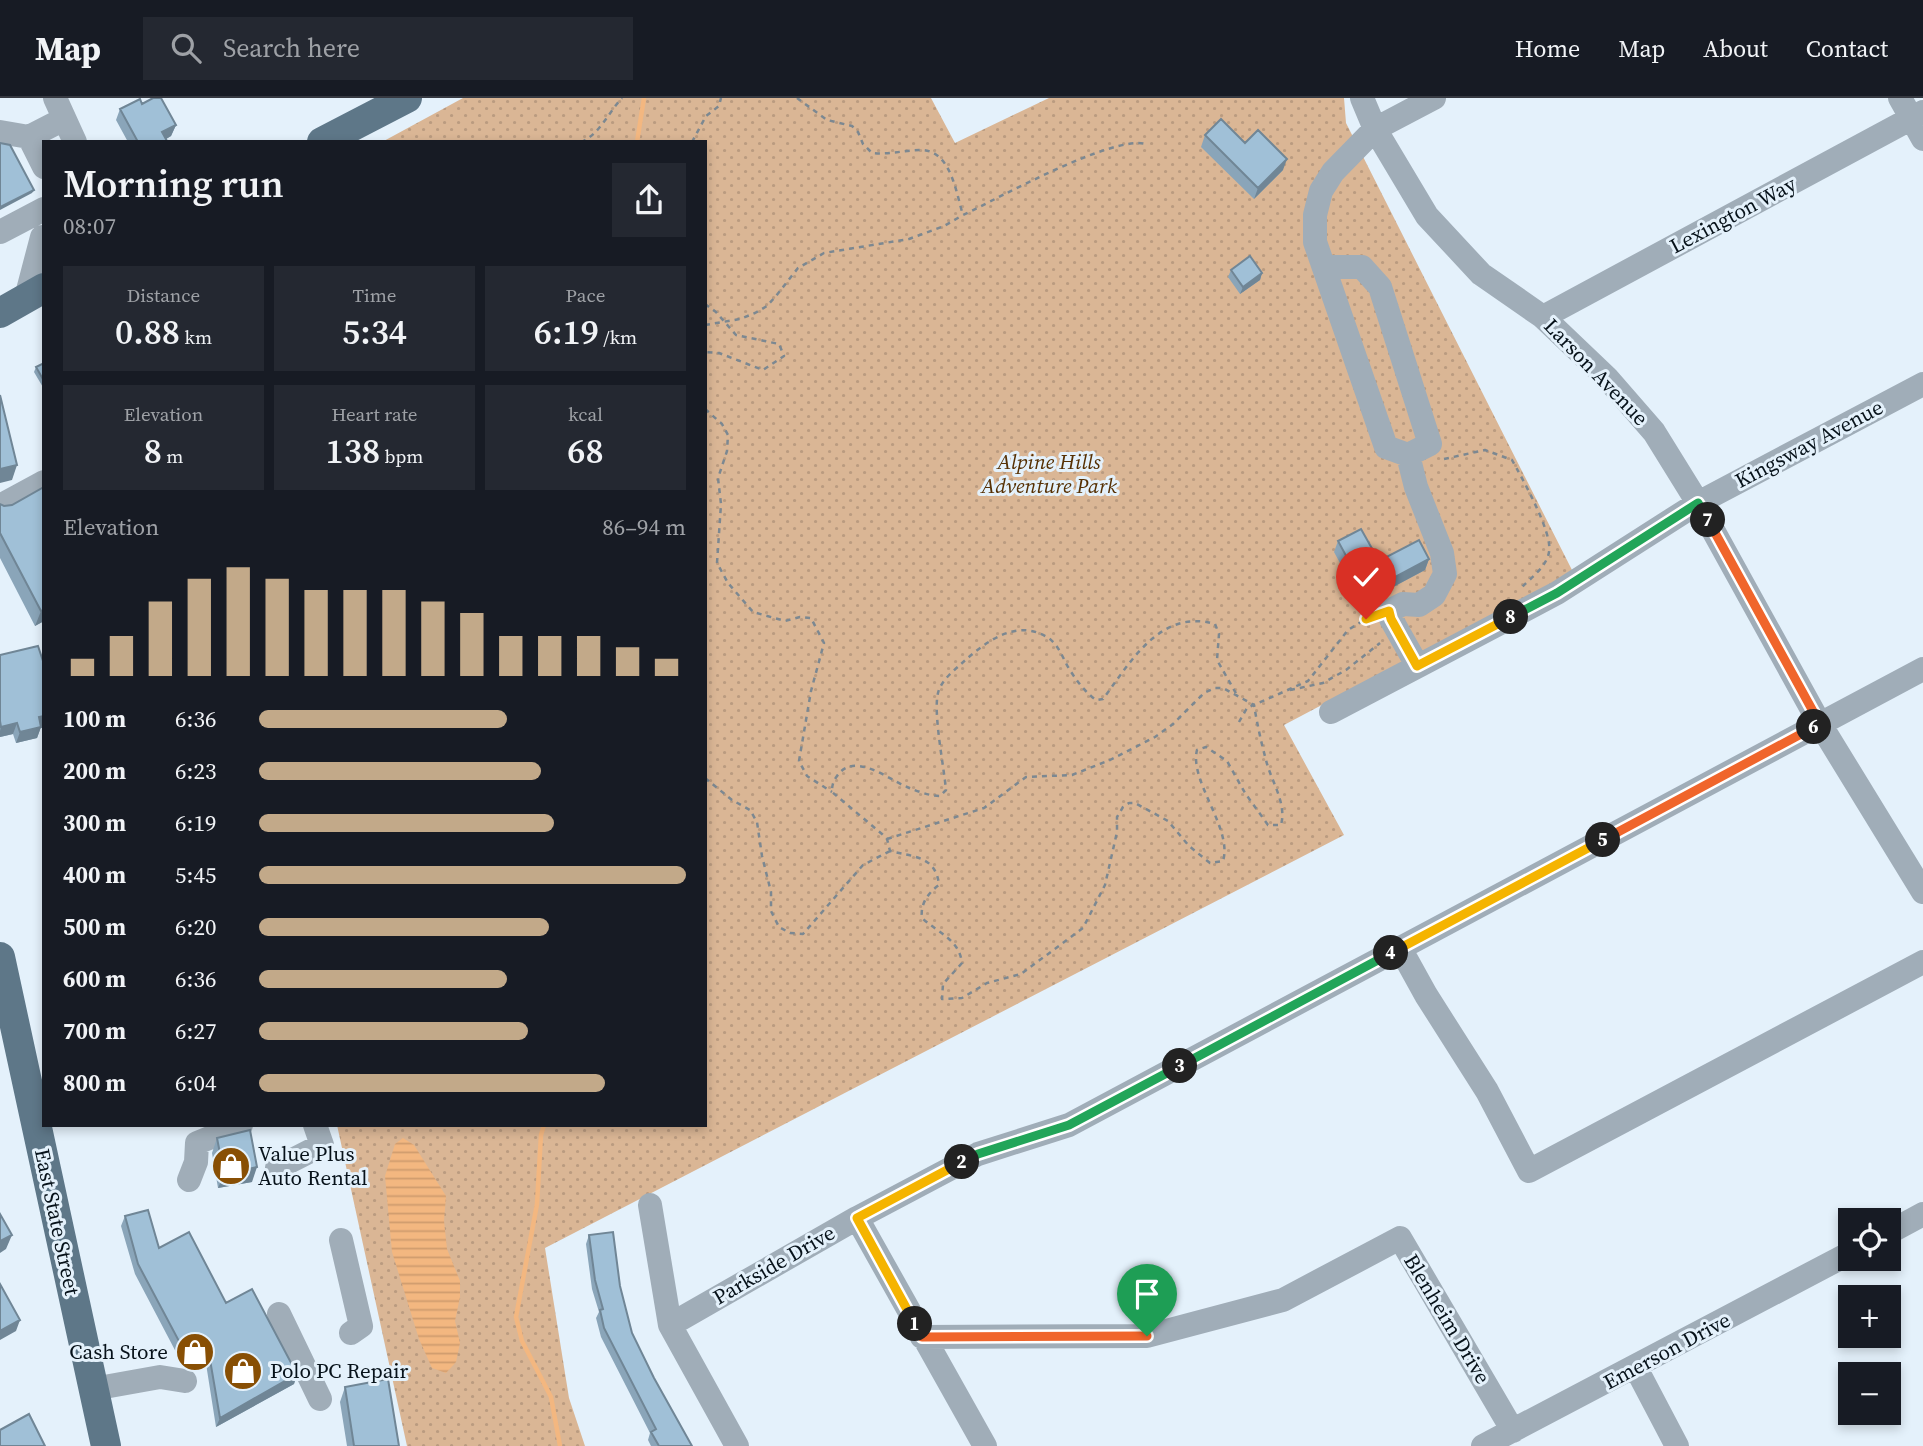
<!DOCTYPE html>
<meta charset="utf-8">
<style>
body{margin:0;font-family:"Source Serif 4",serif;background:#242831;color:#f1f3f6;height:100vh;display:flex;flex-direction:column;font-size:26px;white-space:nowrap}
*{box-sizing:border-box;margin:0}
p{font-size:23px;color:#9ea1a6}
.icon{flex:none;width:38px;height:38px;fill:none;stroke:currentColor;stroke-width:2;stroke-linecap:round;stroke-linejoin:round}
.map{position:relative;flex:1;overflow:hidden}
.details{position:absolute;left:42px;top:42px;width:665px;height:987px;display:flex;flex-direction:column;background:#171b24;border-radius:0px;box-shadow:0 4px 10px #0003}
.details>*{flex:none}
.buttons{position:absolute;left:1838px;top:1110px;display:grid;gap:14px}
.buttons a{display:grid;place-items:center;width:63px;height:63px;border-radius:0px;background:#171b24;box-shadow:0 4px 10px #0003;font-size:35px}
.pin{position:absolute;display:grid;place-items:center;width:60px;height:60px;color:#fff;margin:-72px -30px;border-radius:50% 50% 50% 0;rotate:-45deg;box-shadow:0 0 7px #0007}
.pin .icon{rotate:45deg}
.km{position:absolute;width:35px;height:35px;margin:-18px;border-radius:50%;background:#222;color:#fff;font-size:19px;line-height:35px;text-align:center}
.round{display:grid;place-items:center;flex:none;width:74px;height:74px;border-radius:0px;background:#242831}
.head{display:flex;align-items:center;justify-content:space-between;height:119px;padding:0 21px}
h1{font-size:38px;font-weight:600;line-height:52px}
.metrics{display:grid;grid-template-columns:repeat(3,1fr);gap:10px;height:119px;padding:7px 21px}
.metrics div{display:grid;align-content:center;border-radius:0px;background:#242831;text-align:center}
.metrics b{font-size:35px;font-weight:600}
.metrics small{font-size:19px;font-weight:400}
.metrics p{font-size:19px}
.chart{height:196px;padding:14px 21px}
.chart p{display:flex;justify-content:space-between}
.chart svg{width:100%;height:126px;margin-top:7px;stroke:#c2a989;stroke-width:6}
ul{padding:0 21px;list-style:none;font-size:23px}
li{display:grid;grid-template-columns:112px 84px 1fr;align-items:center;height:52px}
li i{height:18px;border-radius:9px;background:#c2a989}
header{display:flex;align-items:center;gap:42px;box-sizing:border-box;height:98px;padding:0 35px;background:#171b24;border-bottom:2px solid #363941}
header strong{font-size:33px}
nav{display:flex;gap:38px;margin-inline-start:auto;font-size:24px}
.search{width:490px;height:63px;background:#242831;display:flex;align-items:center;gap:18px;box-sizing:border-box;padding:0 24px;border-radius:0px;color:#9ea1a6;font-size:26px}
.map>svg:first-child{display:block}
</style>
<header>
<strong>Map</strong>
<div class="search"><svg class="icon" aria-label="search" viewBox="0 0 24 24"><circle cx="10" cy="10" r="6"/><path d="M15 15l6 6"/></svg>Search here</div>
<nav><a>Home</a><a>Map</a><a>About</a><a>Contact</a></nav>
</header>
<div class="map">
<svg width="1923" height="1348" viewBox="0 0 1923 1348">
<defs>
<pattern id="green-dots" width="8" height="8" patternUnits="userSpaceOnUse" patternTransform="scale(1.75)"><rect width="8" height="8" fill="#dab695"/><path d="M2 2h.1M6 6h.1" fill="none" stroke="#ba9b80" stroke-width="1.8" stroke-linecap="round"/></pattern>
<pattern id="water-rules" width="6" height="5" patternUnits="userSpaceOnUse" patternTransform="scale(1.75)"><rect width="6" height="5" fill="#f3b780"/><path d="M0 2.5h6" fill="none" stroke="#cf9c6e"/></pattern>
</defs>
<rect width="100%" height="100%" fill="#e4f1fb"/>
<path fill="url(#green-dots)" d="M 463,0 L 931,0 L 955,45 L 1049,0 L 1344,0 L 1346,25 L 1573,474 L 1284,627 L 1344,737 L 545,1150 L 569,1300 L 585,1348 L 407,1348 L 337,1027 L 705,1027 L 705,44 L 382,44 Z"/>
<path fill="url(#water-rules)" d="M 403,1040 L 414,1047 L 446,1098 L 444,1123 L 447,1151 L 460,1183 L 460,1199 L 455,1223 L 460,1245 L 456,1264 L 446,1275 L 432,1270 L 419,1241 L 392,1154 L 385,1078 L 395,1046 Z"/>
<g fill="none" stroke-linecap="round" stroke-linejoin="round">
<path stroke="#f3b780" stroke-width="4.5" d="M 637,44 L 644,0
M 544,1027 L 541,1037 L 537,1106 L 516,1219 L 522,1243 L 551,1299 L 560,1348"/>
<path stroke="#7c8891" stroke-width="2.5" stroke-dasharray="5 5" stroke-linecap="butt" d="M 797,0 L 827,22 L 852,28 L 858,34 L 863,46 L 872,55 C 889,57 905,52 921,52 C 951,52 956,95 963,117 C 999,100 1112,37 1146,46
M 581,44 C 600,36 608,15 622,0
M 692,44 L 706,18 L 719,8 L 721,0
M 705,206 L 716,214 L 736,237 L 779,246 L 784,258 L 763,272 L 719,255 L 705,254
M 705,227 L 740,221 L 755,215 L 767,208 L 776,198 L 798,170 L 824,155 L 909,141 L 944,128 L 963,117
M 705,311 L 722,326 L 728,337 L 727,353 L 718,380 L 721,406 L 717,465 L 728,485 L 753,514 L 785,523 L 800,519 L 811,520 L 824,545 L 811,593 L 799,663 L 807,678 L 832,694
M 1444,361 L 1485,352 L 1512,362 C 1522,380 1553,435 1549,454 C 1547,468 1531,480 1522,489
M 1290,592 L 1323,585 L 1346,572 L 1380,545
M 1239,624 L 1247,610 L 1308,583 L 1348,532 L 1369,519
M 705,680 L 732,702 L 750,712 L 757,724 L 762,758 L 771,794 L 771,813 L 779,829 L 790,835 L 803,836 L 863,767 L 890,753
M 887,741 L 984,710 L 1026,679 L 1072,677 L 1110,662 L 1155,639 L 1173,626 L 1204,595 L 1215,590 L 1223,590 L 1254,607 C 1257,625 1261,644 1266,662 C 1271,683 1287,705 1281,727 L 1268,727 L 1245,695 L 1227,663 L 1206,649 L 1197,652 C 1189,683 1233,731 1223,763 L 1210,765 L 1189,748 L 1168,723 L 1135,705 L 1129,705 L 1123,709 L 1117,719 L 1117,734 L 1105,787 L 1083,830 L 1021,876 L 987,885 L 962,900 L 942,901 L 943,886 L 962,865 C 959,841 938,835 922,820 C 920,806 928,795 939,787 C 936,758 914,759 890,753 L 887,741 L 882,736 L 832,694 C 832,687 833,684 837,678 C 854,653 888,681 907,689 C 917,693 929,698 940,698 L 946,692 C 944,669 933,615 938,595 C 941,583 952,574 961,566 C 984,545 1015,520 1047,539 C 1058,546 1062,558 1068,569 C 1076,582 1084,593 1096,602 L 1103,601 C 1130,565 1160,510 1215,526 L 1219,536 L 1217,562 L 1237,597"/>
<path stroke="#a0adb8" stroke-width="24" d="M 55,0 L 75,44
M 1362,0 L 1375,31 L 1427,118 L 1481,176 L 1543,219 L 1607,280 L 1654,334 L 1698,405 L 1820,626 L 1923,794
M 1900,0 L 1923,41
M 0,34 L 29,39
M 44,69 L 29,39 L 64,21
M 0,134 L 44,111
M 1324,169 L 1362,169 L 1380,189 L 1430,346 L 1408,357 L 1386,349 L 1315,144 L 1315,117 L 1321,93 L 1333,74 L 1375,31 L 1434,0
M 26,200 L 42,139 L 44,141
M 1543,219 L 1923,14
M 1408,357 L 1416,389 L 1442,455 L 1445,476 L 1434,497 L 1419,507 L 1403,506 L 1389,513 L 1391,521 L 1417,567
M 0,408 L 44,384
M 1331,614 L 1557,495 L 1698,405 L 1923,286
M 1400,850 L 1426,897 L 1487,993 L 1529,1073 L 1923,864
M 277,1070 L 322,1047 L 315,1027
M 189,1082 L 196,1064 L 197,1045 L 241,1027
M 650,1107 L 670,1227 L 737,1348
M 857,1120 L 985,1348
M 1888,1135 L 1923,1116
M 341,1142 L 361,1228 L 351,1235
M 279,1216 L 320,1301
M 670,1227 L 857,1120 L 978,1056 L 1069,1027 L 1923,571
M 922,1239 L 1147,1238 L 1283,1202 L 1400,1140 L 1513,1333
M 1636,1270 L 1677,1348
M 93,1291 L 160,1279 L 185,1283
M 1483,1348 L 1850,1155"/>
<path stroke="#5e7788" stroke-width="30" d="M 322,44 L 407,0
M 0,215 L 44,190
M 0,859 L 106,1348"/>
</g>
<path fill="#8aa5b9" d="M 120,11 L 176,27 L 171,38 L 166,41 L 166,44 L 128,44 L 116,22 Z
M 1205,37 L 1245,45 L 1283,72 L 1254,101 L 1201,49 Z
M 1231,172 L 1262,175 L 1260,182 L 1240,196 L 1228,179 Z
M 44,265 L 44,291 L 34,274 L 36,269 Z
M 0,406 L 4,408 L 44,523 L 35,528 L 0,460 Z
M 1338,443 L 1379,463 L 1429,461 L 1425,472 L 1380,496 L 1371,480 L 1353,489 L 1334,454 Z
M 0,557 L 41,629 L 37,640 L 16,645 L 13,636 L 0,639 Z
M 217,1040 L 252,1084 L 218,1090 L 212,1055 Z
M 125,1118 L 159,1150 L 226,1205 L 297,1276 L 294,1286 L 216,1329 L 204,1253 L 177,1256 L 135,1176 L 121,1128 Z
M 589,1137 L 620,1188 L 632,1235 L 654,1280 L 692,1348 L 651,1348 L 648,1342 L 650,1335 L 601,1239 L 596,1220 L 599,1214 L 592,1191 L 586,1146 Z
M 345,1289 L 399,1348 L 347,1348 L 340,1304 Z"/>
<path fill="#708696" d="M 176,27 L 171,38 L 161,44 L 162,34 Z
M 1287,61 L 1283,72 L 1254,101 L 1258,90 Z
M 34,92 L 32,95 L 0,112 L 0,109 Z
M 1262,175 L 1260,182 L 1240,196 L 1243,189 Z
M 17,367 L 12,382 L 0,385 L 0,371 Z
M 1429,461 L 1425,472 L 1380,496 L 1384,485 Z
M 1375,469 L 1371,480 L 1353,489 L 1357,478 Z
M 44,512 L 44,523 L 35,528 L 41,513 Z
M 44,618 L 44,628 L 35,630 L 39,619 Z
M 17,625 L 13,636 L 0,639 L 0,633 L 1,629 Z
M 41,629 L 37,640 L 16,645 L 20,634 Z
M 257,1069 L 252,1084 L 218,1090 L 224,1076 Z
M 12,1137 L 6,1151 L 0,1155 L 0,1143 Z
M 20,1222 L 16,1233 L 0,1242 L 0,1233 Z
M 207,1244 L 204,1253 L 177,1256 L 181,1247 Z
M 297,1276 L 294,1286 L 216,1329 L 220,1320 Z"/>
<path fill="#a0c0d7" stroke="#708696" stroke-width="2" d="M 153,0 L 161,0 L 176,27 L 162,34 L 167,43 L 165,44 L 138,44 L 120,11 L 140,1 L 142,6 Z
M 1221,21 L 1245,45 L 1258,32 L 1287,61 L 1258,90 L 1205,37 Z
M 0,45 L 10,47 L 34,92 L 0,109 Z
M 1250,158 L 1262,175 L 1243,189 L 1231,172 Z
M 44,265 L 44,283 L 36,269 Z
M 0,297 L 17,367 L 0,371 Z
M 44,389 L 44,512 L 41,513 L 0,435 L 0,406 L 4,408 L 12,407 Z
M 1361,431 L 1379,463 L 1419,442 L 1429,461 L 1384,485 L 1375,469 L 1357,478 L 1338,443 Z
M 38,548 L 44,566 L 44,618 L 39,619 L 41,629 L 20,634 L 17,625 L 1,629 L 0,623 L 0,557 Z
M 250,1032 L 257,1069 L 224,1076 L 217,1040 Z
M 148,1112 L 159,1150 L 189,1134 L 226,1205 L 252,1191 L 297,1276 L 220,1320 L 207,1244 L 181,1247 L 138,1166 L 125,1118 Z
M 0,1116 L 12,1137 L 0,1143 Z
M 613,1134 L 620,1188 L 632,1235 L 654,1280 L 692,1348 L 659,1348 L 651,1334 L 656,1331 L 604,1230 L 600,1212 L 603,1211 L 595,1182 L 589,1137 Z
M 0,1186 L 20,1222 L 0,1233 Z
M 388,1281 L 399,1348 L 354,1348 L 345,1289 Z
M 29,1316 L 45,1348 L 0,1348 L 0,1332 Z"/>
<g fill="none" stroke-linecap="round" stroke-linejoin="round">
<defs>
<path id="split-1" d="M 915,1226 L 922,1239 L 1147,1238"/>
<path id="split-2" d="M 915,1226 L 857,1120 L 962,1064"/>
<path id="split-3" d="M 962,1064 L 978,1056 L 1069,1027 L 1180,968"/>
<path id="split-4" d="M 1180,968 L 1391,855"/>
<path id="split-5" d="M 1391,855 L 1603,742"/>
<path id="split-6" d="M 1603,742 L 1814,629"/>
<path id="split-7" d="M 1708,422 L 1820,626 L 1814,629"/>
<path id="split-8" d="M 1511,519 L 1557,495 L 1698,405 L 1708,422"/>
<path id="split-9" d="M 1366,521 L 1389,513 L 1391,521 L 1417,568 L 1511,519"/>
</defs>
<use href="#split-1" stroke="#fff" stroke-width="14"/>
<use href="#split-2" stroke="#fff" stroke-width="14"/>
<use href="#split-3" stroke="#fff" stroke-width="14"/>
<use href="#split-4" stroke="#fff" stroke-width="14"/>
<use href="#split-5" stroke="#fff" stroke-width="14"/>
<use href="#split-6" stroke="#fff" stroke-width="14"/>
<use href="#split-7" stroke="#fff" stroke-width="14"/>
<use href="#split-8" stroke="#fff" stroke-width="14"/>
<use href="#split-9" stroke="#fff" stroke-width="14"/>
<use href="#split-1" stroke="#f0652b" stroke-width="9"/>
<use href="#split-2" stroke="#f5b400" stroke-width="9"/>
<use href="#split-3" stroke="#22a559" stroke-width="9"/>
<use href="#split-4" stroke="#22a559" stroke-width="9"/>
<use href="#split-5" stroke="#f5b400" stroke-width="9"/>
<use href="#split-6" stroke="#f0652b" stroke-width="9"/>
<use href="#split-7" stroke="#f0652b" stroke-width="9"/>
<use href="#split-8" stroke="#22a559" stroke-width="9"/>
<use href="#split-9" stroke="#f5b400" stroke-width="9"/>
</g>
<defs>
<symbol id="shop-disc" viewBox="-11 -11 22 22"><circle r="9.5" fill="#884f04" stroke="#e4f1fb"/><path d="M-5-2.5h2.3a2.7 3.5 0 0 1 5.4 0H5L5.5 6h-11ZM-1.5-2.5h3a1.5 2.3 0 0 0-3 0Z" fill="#fff"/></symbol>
</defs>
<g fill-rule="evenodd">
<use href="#shop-disc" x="209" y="1046" width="44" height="44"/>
<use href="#shop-disc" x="173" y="1232" width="44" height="44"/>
<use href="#shop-disc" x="221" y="1251" width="44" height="44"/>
</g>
<g text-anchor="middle" stroke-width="6" stroke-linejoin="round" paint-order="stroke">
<g font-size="21" fill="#07121a" stroke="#e4f1fb">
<text transform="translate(1733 117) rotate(-28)" y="7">Lexington Way</text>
<text transform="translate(1596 274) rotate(46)" y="7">Larson Avenue</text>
<text transform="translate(1809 346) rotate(-28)" y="7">Kingsway Avenue</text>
<text transform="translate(57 1124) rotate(78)" y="7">East State Street</text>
<text transform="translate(774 1167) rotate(-30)" y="7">Parkside Drive</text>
<text transform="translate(1447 1221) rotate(59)" y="7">Blenheim Drive</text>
<text transform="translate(1667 1253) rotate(-28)" y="7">Emerson Drive</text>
</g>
<g font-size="21" font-style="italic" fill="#552f02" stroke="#e4f1fb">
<text x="1049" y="371">Alpine Hills<tspan x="1049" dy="24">Adventure Park</tspan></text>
</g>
<g font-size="21" fill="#07121a" stroke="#e4f1fb" text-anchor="start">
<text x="258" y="1063">Value Plus<tspan x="258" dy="24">Auto Rental</tspan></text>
<text x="168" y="1261" text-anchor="end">Cash Store</text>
<text x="270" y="1280">Polo PC Repair</text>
</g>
</g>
</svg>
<div class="buttons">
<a><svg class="icon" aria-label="locate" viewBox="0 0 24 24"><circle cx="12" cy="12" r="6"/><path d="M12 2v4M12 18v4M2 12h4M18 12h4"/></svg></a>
<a>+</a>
<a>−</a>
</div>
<div class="pin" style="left:1147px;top:1238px;background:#1e9e55"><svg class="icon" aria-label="arrive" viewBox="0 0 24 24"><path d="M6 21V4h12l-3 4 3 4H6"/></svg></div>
<div class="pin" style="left:1366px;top:521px;background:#d93025"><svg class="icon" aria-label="check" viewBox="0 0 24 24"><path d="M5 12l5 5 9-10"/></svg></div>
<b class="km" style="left:915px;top:1226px">1</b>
<b class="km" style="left:962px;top:1064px">2</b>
<b class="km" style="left:1180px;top:968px">3</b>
<b class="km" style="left:1391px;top:855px">4</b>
<b class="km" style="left:1603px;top:742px">5</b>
<b class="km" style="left:1814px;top:629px">6</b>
<b class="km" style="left:1708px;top:422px">7</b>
<b class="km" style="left:1511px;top:519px">8</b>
<section class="details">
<div class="head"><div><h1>Morning run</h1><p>08:07</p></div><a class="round"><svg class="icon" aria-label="share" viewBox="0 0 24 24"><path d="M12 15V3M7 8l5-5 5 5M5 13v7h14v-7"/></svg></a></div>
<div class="metrics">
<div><p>Distance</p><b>0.88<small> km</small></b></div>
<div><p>Time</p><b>5:34</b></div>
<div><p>Pace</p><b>6:19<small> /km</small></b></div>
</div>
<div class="metrics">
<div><p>Elevation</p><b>8<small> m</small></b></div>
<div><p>Heart rate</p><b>138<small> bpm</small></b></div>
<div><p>kcal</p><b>68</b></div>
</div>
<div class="chart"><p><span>Elevation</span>86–94 m</p>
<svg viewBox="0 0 160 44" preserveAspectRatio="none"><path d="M5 44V38M15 44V30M25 44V18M35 44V10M45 44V6M55 44V10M65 44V14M75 44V14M85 44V14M95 44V18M105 44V22M115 44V30M125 44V30M135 44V30M145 44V34M155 44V38"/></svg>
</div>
<ul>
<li><b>100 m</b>6:36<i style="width:58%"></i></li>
<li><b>200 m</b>6:23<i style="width:66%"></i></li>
<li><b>300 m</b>6:19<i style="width:69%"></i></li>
<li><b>400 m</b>5:45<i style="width:100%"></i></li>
<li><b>500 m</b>6:20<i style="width:68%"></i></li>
<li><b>600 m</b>6:36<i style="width:58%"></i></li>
<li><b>700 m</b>6:27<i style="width:63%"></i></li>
<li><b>800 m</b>6:04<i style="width:81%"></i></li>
</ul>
</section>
</div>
